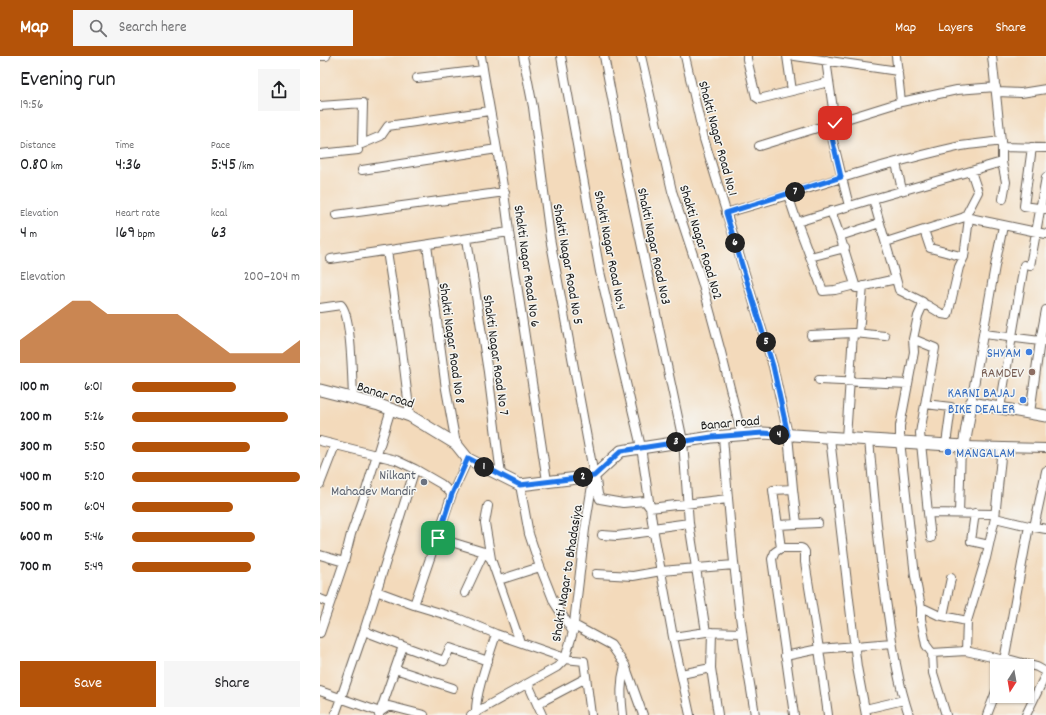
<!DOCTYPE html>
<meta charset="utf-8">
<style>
body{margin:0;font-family:Dekko,sans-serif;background:#f6f6f6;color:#202124;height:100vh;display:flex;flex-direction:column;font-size:15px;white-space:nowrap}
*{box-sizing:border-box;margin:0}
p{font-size:13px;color:#757577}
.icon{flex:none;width:22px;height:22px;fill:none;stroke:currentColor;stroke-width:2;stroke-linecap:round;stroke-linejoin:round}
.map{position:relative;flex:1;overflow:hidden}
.drawer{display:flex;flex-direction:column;background:#fff;width:320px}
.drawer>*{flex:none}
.needle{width:26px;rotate:191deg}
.controls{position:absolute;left:670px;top:603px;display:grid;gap:8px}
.controls a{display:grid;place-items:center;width:44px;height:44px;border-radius:0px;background:#fff;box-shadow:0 1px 3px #0004;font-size:20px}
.pin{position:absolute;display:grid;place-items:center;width:34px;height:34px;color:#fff;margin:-17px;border-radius:8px;box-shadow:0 2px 6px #0006}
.km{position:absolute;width:20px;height:20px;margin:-10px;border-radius:50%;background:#222;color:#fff;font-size:11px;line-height:20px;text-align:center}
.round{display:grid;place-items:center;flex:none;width:42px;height:42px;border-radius:0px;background:#f6f6f6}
.summary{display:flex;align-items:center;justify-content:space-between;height:68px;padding:0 20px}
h1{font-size:22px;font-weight:600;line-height:30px}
.stats{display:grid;grid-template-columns:repeat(3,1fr);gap:6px;height:68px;padding:4px 20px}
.stats div{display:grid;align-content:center}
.stats b{font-size:17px;font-weight:600}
.stats small{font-size:11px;font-weight:400}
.stats p{font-size:11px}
.chart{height:112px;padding:8px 20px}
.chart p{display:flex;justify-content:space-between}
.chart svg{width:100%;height:72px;margin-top:4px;fill:#b45309;opacity:.7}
.cta{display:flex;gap:8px;margin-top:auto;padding:8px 20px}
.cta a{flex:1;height:46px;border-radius:0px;background:#b45309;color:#fff;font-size:16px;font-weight:600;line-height:46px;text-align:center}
.cta a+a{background:#f6f6f6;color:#202124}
ul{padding:0 20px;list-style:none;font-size:13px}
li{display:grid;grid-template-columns:64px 48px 1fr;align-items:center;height:30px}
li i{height:10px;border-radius:5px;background:#b45309}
header{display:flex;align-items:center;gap:24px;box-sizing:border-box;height:56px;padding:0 20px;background:#b45309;color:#fff}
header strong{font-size:19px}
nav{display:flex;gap:22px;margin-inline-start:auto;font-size:14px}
.search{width:280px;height:36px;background:#f6f6f6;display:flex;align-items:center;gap:10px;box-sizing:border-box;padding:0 14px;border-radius:0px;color:#757577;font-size:15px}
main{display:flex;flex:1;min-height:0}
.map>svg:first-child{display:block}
</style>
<header>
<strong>Map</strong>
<div class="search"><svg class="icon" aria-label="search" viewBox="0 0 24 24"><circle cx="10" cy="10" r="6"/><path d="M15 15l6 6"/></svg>Search here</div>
<nav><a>Map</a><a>Layers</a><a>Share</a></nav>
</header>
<main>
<section class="drawer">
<div class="summary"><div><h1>Evening run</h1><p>19:56</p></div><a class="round"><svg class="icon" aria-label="share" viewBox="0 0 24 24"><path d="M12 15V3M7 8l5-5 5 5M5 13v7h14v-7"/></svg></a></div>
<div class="stats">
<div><p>Distance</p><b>0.80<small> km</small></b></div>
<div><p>Time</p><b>4:36</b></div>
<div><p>Pace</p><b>5:45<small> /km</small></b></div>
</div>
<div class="stats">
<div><p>Elevation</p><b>4<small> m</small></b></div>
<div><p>Heart rate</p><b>169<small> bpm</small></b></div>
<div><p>kcal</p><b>63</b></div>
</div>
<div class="chart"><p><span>Elevation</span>200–204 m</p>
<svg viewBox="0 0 160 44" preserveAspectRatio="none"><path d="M0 44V30L10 22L20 14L30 6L40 6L50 14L60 14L70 14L80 14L90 14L100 22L110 30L120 38L130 38L140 38L150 38L160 30V44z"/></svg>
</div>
<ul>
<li><b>100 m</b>6:01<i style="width:62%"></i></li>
<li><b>200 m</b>5:26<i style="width:93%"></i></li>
<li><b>300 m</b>5:50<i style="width:70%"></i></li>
<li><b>400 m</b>5:20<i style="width:100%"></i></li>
<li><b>500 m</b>6:04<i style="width:60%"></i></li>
<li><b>600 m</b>5:46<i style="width:73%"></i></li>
<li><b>700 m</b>5:49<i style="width:71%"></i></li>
</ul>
<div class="cta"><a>Save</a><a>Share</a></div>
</section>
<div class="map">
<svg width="726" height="659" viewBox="0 0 726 659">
<rect width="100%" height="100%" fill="#f6f6f2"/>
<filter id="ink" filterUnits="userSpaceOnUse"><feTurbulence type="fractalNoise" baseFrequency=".025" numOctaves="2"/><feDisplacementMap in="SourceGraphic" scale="8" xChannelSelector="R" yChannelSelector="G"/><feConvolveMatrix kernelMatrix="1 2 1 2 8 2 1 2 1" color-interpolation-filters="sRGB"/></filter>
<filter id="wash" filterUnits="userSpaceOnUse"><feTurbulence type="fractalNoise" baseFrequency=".012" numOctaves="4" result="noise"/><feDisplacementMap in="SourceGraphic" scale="16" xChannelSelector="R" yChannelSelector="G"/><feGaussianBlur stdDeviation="0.9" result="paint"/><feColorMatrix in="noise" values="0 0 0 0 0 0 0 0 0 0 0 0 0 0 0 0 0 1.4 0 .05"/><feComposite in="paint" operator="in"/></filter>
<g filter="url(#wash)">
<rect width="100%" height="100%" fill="#f3dabb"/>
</g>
<g filter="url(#ink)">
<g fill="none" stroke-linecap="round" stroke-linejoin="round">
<defs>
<path id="street" d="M 0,0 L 6,0
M 161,0 C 170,59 183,117 189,176 L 227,425
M 203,0 L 213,51 L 230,182 L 274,420 C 279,429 275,434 280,443 L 303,447 L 325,445 L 330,452 L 408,443
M 241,0 L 280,216 L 321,391 L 333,472
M 284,0 L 305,111 L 363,385 L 369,467
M 321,0 L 352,135 L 382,226 L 401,296 L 422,380
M 365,0 L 384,83 L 453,310 L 468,379 L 473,433 L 453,434 L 461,492 L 455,496 L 452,503 L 474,659
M 427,0 L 427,3 L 436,41 L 439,43 L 509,26
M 467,0 L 472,35
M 475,0 L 578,15
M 506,4 L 515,67
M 97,22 L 163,14
M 677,36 L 701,37 L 726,33
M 581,46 L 637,34 L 676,31
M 0,50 L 43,47 L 42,88 L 61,80 L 68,70 L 169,55
M 509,69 L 529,150
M 681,86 L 682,91 L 726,92
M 439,90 L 581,46 L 576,0
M 712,91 L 704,150 L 725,153
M 0,98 L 38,94
M 682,106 L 686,126 L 683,143
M 576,107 L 582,134
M 42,114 L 177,93
M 511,155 L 520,180
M 406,157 L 468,139
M 16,159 L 185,136
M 645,161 L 726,178
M 477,166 L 468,139 C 525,120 583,103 641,90 C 654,88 668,87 681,85 L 672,0
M 560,167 L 520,180 L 536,232 L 576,223 L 553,143 L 682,106 L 682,91
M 604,174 L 610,192 L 644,201
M 147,183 L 168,316 L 181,419
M 566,186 L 645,161 L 658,136 L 651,115
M 107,189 L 126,333 L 136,388
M 67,195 L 81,286 L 90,360
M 490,201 L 525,192
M 11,203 L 189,176
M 710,210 L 726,121
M 576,223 L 579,234 L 603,246 L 602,251
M 535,229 L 515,234 L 503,235 L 477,166 L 553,143
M 0,252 L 21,249 C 32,260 32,324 33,342
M 726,254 L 720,285 L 726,285
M 534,277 L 565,280
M 539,277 L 543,230
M 664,278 L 720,285 L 710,357
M 491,279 L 533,277 L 526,382
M 593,283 L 615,292 L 600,377 L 608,457 L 675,458
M 499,324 L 588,328
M 651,347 L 675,210 L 683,170
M 605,348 L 631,351 L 626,388
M 680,352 L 704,209
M 403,381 C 408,445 413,510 422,575 C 425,603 431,631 435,659
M 510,382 L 537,611 L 546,659
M 549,383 C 554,442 559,500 568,558 C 573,593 578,626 589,659
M 0,385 L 76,404 L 95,413
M 644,390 L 726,392
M 682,391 L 675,462 L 709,470
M 148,403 L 132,438 L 94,549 L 140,563 L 176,578 L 245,602
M 0,428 L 15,389
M 200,429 L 209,478 L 219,508 L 234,546 L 253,576
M 168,450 L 165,467 L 171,503
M 608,457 L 611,482
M 639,457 L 641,389
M 655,457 L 651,485 L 669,489
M 675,462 L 666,502 L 647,565 L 646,595 L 684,604
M 477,468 L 498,467
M 458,469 L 477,468 L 473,433
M 714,471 L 726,415
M 282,479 L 297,480 L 334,475
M 118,482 L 164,496 L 171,503 L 200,586
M 461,492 L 481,492 L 483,493 L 485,496 L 485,506 L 499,593 L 508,659
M 0,499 L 24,506
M 276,518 L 313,520 L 341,515 L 414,509
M 179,524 L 220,511
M 56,535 L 94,549
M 145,537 L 164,496
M 0,543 L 10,547
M 601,551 L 601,563 L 606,589 L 612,597 L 613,617 L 626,659
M 623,560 L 631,522
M 647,565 L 618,559 L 601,551 L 595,520 L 580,385 L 580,370 L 594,296 L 593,283 L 598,260 L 602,251 L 607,249 L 622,258 L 628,259 L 639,211 L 644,201 L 649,162
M 254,569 L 291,589 L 305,609 L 323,659
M 44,575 L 83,590 L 59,659
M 387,576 L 422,577
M 0,577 L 24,506 L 31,478 L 43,444 L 71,353
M 353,581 L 386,576 L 369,467 L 333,472 L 353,581 L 370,659
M 83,590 L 124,605 L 130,592 L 168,605
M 612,597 L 646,595
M 465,600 L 499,593 L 572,587
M 684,602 L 717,611 L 726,616
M 245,603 L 264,605 L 271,659
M 683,610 L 709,470 L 726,473
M 391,612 L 392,576
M 75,613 L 133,632
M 361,618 L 391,612 L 398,659
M 208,628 L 222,659
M 0,635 L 60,656 L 69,650 L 104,659
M 217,648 L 266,622
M 545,653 L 584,644
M 156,657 C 155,637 170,598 176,578
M 15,659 L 44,575 L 95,413 L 121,428 L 132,438
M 151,659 L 237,611 L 245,603 L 253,576 L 265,473 L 273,423
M 303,659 C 301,641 300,627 305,609
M 667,659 L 677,633
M 706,659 L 726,618"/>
<path id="secondary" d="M 0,334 L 59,349 L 90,360 L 136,388 L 148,403 L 200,429 L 274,420 L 301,395 L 392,381 L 443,377 L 644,390 L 651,347 L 726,360"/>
</defs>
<use href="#street" stroke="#675e54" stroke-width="10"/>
<use href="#secondary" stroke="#675e54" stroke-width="13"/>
<use href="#street" stroke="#fff" stroke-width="8"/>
<use href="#secondary" stroke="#fff" stroke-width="11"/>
</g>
</g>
<g fill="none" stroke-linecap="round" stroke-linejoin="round" filter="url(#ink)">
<defs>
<path id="route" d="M 118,482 L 132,438 L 148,402 L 200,429 L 274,420 L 301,395 L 392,381 L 443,377 L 468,379 L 453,310 L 406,157 L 521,121 L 509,69 L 515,67"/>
</defs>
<use href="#route" stroke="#fff" stroke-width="8"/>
<use href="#route" stroke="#1a73e8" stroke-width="5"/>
</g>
<g fill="#3f7fe0" stroke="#f6f6f2" stroke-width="1.5">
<circle cx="709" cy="296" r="4"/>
<circle cx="703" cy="344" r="4"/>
<circle cx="628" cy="396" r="4"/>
</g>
<circle fill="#8d6e63" stroke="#f6f6f2" stroke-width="1.5" cx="712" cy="316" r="4"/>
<circle fill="#6b7280" stroke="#f6f6f2" stroke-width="1.5" cx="104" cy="426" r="4"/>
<g text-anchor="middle" stroke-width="3" stroke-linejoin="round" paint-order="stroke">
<g font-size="14" fill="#1c1c1c" stroke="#f6f6f2">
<text transform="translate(399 82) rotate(75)" y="5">Shakti Nagar Road No.1</text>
<text transform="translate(382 186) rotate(73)" y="5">Shakti Nagar Road No2</text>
<text transform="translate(335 190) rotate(78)" y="5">Shakti Nagar Road No3</text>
<text transform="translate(291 194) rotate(79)" y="5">Shakti Nagar Road No.4</text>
<text transform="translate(249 208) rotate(80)" y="5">Shakti Nagar Road No 5</text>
<text transform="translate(208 210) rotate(82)" y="5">Shakti Nagar Road No 6</text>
<text transform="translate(133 287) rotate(82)" y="5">Shakti Nagar Road No 8</text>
<text transform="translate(177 299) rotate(82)" y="5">Shakti Nagar Road No 7</text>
<text transform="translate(66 338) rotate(18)" y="5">Banar road</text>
<text transform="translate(410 366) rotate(-5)" y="5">Banar road</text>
<text transform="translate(246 517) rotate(-81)" y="5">Shakti Nagar to Bhadasiya</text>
</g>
<g font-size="14" fill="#366cbe" stroke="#f6f6f2" text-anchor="end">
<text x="701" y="301">SHYAM</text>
<text x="695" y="341">KARNI BAJAJ<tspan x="695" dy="16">BIKE DEALER</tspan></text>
<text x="636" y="401" text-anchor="start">MANGALAM</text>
</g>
<g font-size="14" fill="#785e54" stroke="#f6f6f2" text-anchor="end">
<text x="704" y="321">RAMDEV</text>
</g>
<g font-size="14" fill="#5b616d" stroke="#f6f6f2" text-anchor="end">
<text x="96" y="423">Nilkant<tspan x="96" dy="16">Mahadev Mandir</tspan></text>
</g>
</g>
</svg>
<div class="controls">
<a><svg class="needle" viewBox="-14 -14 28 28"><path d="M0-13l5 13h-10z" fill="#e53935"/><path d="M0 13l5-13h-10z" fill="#757577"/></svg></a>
</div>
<div class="pin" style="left:118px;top:482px;background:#1e9e55"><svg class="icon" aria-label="arrive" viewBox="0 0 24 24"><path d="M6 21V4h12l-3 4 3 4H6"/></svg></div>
<div class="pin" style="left:515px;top:67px;background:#d93025"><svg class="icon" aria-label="check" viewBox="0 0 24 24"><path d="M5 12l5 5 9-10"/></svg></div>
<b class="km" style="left:164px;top:411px">1</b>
<b class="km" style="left:263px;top:421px">2</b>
<b class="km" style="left:356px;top:386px">3</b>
<b class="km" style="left:459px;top:379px">4</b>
<b class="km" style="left:446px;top:286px">5</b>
<b class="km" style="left:415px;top:187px">6</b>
<b class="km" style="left:475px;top:136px">7</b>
</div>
</main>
